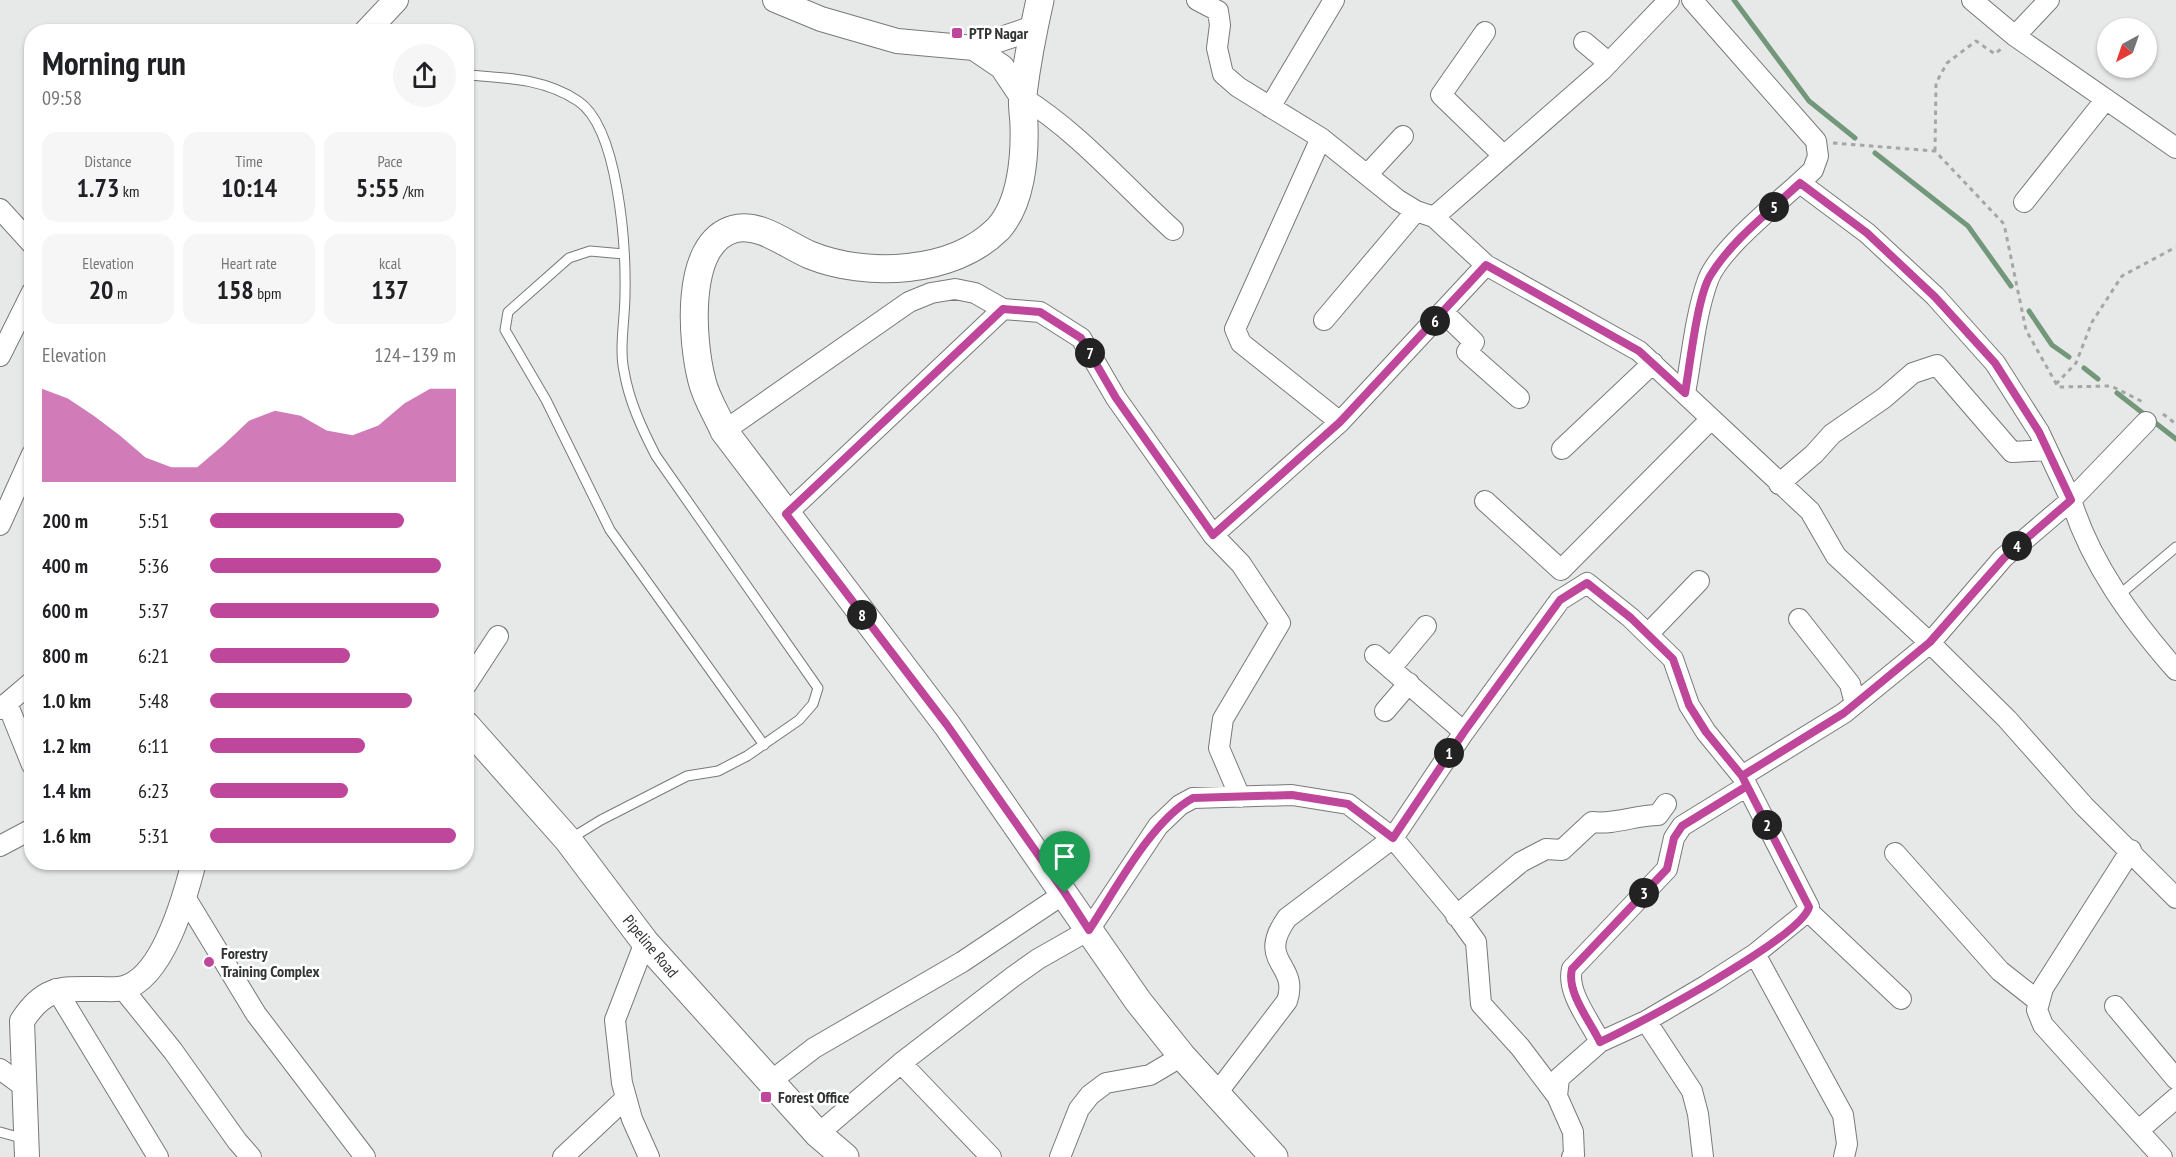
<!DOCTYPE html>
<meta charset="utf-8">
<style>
body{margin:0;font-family:"PT Sans Narrow",sans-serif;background:#f6f6f6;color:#202124;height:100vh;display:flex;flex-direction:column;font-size:22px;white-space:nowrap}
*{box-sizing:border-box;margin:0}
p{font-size:20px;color:#757577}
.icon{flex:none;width:33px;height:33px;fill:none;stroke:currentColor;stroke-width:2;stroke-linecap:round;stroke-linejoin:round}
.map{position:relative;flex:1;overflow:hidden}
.panel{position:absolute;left:24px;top:24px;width:450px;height:846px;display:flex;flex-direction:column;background:#fff;border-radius:24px;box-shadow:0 2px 4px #0004}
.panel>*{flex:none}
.needle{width:39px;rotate:220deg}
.fabs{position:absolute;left:2097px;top:18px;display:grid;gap:12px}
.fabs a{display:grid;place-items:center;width:60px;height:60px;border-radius:50%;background:#fff;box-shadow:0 2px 4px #0004;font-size:30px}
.pin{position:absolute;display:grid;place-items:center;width:51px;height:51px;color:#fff;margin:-62px -26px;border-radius:50% 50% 50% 0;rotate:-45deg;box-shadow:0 0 6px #0007}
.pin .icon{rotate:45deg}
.km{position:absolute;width:30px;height:30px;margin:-15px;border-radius:50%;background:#222;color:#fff;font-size:16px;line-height:30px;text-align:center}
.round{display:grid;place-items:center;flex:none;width:63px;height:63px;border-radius:32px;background:#f6f6f6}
.summary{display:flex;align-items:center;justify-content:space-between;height:102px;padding:0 18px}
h1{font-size:33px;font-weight:700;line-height:45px}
.stats{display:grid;grid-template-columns:repeat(3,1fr);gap:9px;height:102px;padding:6px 18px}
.stats div{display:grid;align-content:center;border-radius:15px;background:#f6f6f6;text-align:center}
.stats b{font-size:26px;font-weight:700}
.stats small{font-size:16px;font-weight:400}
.stats p{font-size:16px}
.chart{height:168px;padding:12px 18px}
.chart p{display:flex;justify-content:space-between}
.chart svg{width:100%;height:108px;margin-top:6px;fill:#be469b;opacity:.7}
ul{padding:0 18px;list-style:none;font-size:20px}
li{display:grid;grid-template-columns:96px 72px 1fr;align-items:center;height:45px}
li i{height:15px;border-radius:8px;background:#be469b}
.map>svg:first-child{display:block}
</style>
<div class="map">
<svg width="2176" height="1157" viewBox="0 0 2176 1157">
<rect width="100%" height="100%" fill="#e6e9e7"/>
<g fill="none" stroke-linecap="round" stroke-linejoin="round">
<path stroke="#73977a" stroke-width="5" d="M 1734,0 L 1809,101 L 1855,138
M 1875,153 L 1968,226 L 2011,286
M 2029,311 L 2052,345 L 2069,357
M 2084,368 L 2098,379
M 2117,393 L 2176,439"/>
<defs>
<path id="service" d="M 469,75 C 508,78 545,79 578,101 C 619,128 626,248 625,294 C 625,319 619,348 624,371 C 629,401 642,429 656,456 L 818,688 L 813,704 L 799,720 L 747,756 L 718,771 L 687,776 L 601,820 L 570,839
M 624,254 L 590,251 L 569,258 L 508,312 L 505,330 L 546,400 L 610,530 L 764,745
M 2118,596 L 2176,547
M 0,1132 L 25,1139"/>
<path id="minor" d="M 1197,0 L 1218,11 L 1220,25 L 1217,48 L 1223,74 L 1238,87 L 1321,138 L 1398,200 L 1416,211 L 1434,217 L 1486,265 L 1639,351 L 1810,511 L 1836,556 L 1930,643 L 2003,558 L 2071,500 C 2091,564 2132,620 2176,670
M 1972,0 L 2015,36 L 2176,148
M 1485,32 L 1441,95 L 1504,156
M 2015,36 L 2049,0
M 1584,42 L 1609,63
M 1022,97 C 1080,133 1123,185 1173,230
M 1270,107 L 1334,0
M 1321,138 L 1235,329 L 1241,343 L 1340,422
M 1367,175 L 1403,136
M 1800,183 L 1867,233 L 1935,296 L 1995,363 L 2039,432 L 2071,500 L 2146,422
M 2024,202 L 2106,99
M 0,209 L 32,244
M 1434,217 L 1601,71 L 1669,0
M 1443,312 L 1474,342 L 1467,352 L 1519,398
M 1324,320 L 1416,211
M 0,356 L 32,292
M 1685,393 C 1692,356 1695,316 1708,280 C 1720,247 1786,197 1813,170 L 1818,156 L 1816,141 L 1692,0
M 724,431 L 909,302 L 931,293 L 955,289 L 975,293 L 1003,309 L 1040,312 L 1081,338 L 1116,398 L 1213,535 L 1241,564 L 1280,623 L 1223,719 L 1219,748 L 1240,797
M 1562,449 L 1653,363
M 1779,484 L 1814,454 L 1832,434 L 1884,398 L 1913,373 L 1937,365 L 2012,452 L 2047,450
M 1485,501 L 1561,570 L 1711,419
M 786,514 L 1003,309
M 0,525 L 32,454
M 1213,535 L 1340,422 L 1486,265
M 1799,619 L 1850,684 L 1855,704
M 1648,634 L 1699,581
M 1375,655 L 1464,732
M 1391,668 L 1426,626
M 466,685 L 498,636
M 7,703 L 32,765
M 0,709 L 32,682
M 1385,711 L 1409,683
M 0,846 L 32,829
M 2131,850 L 2043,988 L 2037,1010 L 2043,1025 L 2162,1157
M 1895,853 L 2000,971 L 2038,1001
M 185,897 L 256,1014 L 365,1157
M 1808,911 L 1901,999
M 1456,916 L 1521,862 L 1546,849 L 1562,850 L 1592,822 C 1615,825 1635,815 1658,815 L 1666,804
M 645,942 L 615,1020 L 622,1083 L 632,1119 L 649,1157
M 1755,954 L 1843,1115 L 1847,1144 L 1844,1157
M 56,989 L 158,1157
M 123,989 L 173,1051 L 237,1141 L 251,1157
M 2115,1006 L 2176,1079
M 1646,1021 L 1692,1091 L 1698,1114 L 1703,1157
M 1600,1042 C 1590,1021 1566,992 1572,969 L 1667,869 L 1674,838 L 1682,826 L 1747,786
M 901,1063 L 991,1157
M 0,1069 L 23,1086
M 771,1081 L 814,1048 L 962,962 L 1065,893
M 1217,1093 L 1287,1001 C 1300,963 1255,963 1287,918 L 1393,838 L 1464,732 L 1560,600 L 1587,583 L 1631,618 L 1673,659 L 1689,705 L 1706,732 L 1742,776
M 2139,1130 L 2176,1098
M 818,1134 L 901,1063 L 1014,976 L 1038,959 L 1089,930 L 1158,826 L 1180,805 L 1193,798 L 1292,795 L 1348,804 L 1393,838 L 1453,910 L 1476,942 L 1481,1004 L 1520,1047 L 1557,1096
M 563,1157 L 626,1098
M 1060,1157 L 1079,1109 L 1090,1095 L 1106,1083 L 1150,1075 L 1182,1056
M 1572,1157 L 1574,1155 L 1573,1132 L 1557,1096 L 1559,1078 L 1600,1042 L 1646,1021 L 1707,985 L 1755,954 L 1808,911 L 1809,907 L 1742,776 L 1844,713 L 1930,643 L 2007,719 L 2084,806 L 2176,898"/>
<path id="tertiary" d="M 775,0 L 821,19 L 897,41 L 974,48 L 1034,28
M 366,32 L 396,0
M 974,48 L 1002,67 L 1022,97
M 27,1157 L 22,1021 C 45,985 63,989 101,989 C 108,989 117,990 124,988 C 163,977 185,897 194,862"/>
<path id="secondary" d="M 1040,0 C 1033,31 1027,62 1023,94 C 1021,104 1024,115 1024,126 C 1025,158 1021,204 998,229 C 953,274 866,278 810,255 C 788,246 760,222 734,229 C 683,243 692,343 702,381 C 706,398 717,415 724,431 L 947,725 L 1138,1001 L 1182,1056 L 1274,1157
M 466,725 L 568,840 L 645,942 L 818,1134 L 845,1157"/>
</defs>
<use href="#service" stroke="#777a78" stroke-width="11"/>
<use href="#minor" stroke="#777a78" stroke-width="22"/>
<use href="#tertiary" stroke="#777a78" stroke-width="26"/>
<use href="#secondary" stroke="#777a78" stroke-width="29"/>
<path stroke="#a4a7a5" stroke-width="3" stroke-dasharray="4.5 4.5" stroke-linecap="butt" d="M 1833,143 L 1935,151 L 2004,224 L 2026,330 L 2058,387 L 2111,386 L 2145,403
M 1935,151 L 1936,83 L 1947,63 L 1976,41 L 1995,54 L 2002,48
M 2056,384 L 2076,363 L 2092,322 L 2122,276 L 2176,247
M 2163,414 L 2176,424"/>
<use href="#service" stroke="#fff" stroke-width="9"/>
<use href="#minor" stroke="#fff" stroke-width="20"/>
<use href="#tertiary" stroke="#fff" stroke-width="24"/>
<use href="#secondary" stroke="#fff" stroke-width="27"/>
</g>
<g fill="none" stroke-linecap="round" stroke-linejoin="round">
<defs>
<path id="route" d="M 1065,893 L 1089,930 C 1116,889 1151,821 1193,798 L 1292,795 L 1348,804 L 1393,838 L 1464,732 L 1560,600 L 1587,583 L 1631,618 L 1673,659 L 1689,705 L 1706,732 L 1742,776 L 1809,907 C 1801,938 1635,1026 1600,1042 C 1590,1021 1566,992 1572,969 L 1667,869 L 1674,838 L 1682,826 L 1747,786 L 1742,776 L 1844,713 L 1930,642 L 2004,558 L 2071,500 L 2039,432 L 1995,363 L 1935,297 L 1867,233 L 1800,183 C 1769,212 1732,240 1710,276 C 1697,298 1690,365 1685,393 L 1639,351 L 1486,265 L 1340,422 L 1213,535 L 1116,398 L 1081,338 L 1040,312 L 1003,309 L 786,514 L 947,725 L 1065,893"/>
</defs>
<use href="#route" stroke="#fff" stroke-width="12"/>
<use href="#route" stroke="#be469b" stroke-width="8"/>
</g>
<g fill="#be469b" stroke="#fff" stroke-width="2">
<rect x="951" y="27" width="12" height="12" rx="3"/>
<circle cx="209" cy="962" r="6"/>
<rect x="760" y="1091" width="12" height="12" rx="3"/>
</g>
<g text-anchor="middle" stroke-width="5" stroke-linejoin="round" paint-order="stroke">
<g font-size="16" font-weight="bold" fill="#323333" stroke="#fff" text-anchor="start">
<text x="969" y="39">PTP Nagar</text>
<text x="221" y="959">Forestry<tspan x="221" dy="18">Training Complex</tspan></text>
<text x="778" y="1103">Forest Office</text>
</g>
<g font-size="16" fill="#323333" stroke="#fff">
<text transform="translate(651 946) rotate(50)" y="6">Pipeline Road</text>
</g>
</g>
</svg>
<div class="fabs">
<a><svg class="needle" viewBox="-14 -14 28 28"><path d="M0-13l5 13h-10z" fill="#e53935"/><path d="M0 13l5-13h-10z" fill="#757577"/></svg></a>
</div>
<div class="pin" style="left:1065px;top:893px;background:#1e9e55"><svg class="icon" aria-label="arrive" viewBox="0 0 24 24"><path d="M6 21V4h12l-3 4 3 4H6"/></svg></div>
<b class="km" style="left:1449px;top:753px">1</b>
<b class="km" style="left:1767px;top:825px">2</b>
<b class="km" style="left:1644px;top:893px">3</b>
<b class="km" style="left:2017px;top:546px">4</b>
<b class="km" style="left:1774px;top:207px">5</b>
<b class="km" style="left:1435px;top:321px">6</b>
<b class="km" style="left:1090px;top:353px">7</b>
<b class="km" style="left:862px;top:615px">8</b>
<section class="panel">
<div class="summary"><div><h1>Morning run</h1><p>09:58</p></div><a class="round"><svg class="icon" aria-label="share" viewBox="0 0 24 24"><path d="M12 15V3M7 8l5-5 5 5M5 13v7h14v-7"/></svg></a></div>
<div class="stats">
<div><p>Distance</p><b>1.73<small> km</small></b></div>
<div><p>Time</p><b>10:14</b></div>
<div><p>Pace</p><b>5:55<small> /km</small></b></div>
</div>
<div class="stats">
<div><p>Elevation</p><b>20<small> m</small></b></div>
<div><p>Heart rate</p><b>158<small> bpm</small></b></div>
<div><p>kcal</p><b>137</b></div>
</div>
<div class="chart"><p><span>Elevation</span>124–139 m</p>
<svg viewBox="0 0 160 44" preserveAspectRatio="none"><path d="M0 44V6L10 10L20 17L30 25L40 34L50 38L60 38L70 29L80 19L90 15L100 17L110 23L120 25L130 21L140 12L150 6L160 6V44z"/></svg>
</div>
<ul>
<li><b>200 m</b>5:51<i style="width:79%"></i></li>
<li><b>400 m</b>5:36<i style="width:94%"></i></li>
<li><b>600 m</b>5:37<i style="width:93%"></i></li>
<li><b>800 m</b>6:21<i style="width:57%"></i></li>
<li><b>1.0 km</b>5:48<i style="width:82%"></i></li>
<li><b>1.2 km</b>6:11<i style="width:63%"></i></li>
<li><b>1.4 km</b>6:23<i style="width:56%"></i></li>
<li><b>1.6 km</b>5:31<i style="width:100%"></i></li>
</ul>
</section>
</div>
